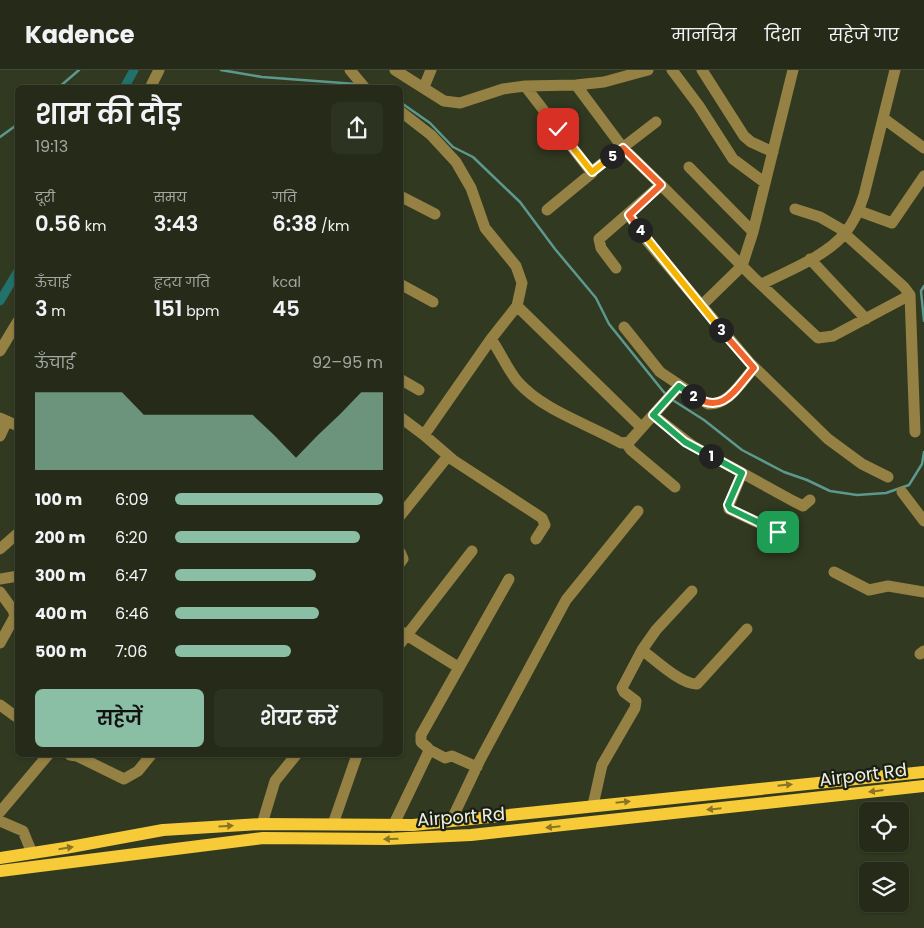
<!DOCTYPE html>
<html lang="hi">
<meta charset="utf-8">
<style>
body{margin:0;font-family:Poppins,"Noto Sans Devanagari",sans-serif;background:#2d3321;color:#f1f3f6;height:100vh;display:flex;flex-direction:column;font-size:19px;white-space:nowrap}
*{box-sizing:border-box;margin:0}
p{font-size:16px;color:#a3a7a2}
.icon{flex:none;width:28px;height:28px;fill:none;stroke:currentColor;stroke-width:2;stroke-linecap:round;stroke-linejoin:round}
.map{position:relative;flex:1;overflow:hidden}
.details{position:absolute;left:15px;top:15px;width:388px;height:672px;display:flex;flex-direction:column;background:#252b18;border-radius:8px;box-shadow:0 1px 4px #0004,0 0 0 1px #424737}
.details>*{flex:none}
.controls{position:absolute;left:859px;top:732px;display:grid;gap:10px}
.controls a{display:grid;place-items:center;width:50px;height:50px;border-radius:8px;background:#252b18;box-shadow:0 1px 4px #0004,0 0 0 1px #424737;font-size:25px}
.pin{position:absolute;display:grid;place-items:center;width:42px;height:42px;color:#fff;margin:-21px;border-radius:10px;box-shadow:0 2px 8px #0006}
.km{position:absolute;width:25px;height:25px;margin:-12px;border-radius:50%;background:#222;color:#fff;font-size:14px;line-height:25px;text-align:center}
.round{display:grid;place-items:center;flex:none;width:52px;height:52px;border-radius:8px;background:#2d3321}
.headline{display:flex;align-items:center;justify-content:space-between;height:85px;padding:0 20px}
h1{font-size:28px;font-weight:600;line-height:38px}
.figures{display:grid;grid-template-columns:repeat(3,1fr);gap:8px;height:85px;padding:5px 20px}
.figures div{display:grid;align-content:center}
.figures b{font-size:21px;font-weight:600}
.figures small{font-size:14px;font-weight:400}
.figures p{font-size:14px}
.chart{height:140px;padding:10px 20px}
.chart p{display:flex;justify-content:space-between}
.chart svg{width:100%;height:90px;margin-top:5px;fill:#8abfa5;opacity:.7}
.cta{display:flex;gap:10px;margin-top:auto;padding:10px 20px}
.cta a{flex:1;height:58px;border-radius:8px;background:#8abfa5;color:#111;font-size:20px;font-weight:600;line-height:58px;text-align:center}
.cta a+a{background:#2d3321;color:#f1f3f6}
ul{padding:0 20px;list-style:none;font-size:16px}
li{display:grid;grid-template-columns:80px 60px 1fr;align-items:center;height:38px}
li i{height:12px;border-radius:6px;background:#8abfa5}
header{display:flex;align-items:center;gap:30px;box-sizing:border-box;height:70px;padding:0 25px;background:#252b18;border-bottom:1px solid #424737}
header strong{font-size:24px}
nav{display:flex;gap:28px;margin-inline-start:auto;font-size:18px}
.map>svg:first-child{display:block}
</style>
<header>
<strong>Kadence</strong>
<nav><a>मानचित्र</a><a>दिशा</a><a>सहेजे गए</a></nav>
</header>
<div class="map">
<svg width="924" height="858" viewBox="0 0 924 858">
<rect width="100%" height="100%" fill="#313920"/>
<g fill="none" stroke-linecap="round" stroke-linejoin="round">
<path stroke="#5d988e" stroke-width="2.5" d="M 221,0 L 262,7 L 356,14
M 58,18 L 79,0
M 400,32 L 430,53 L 453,77 L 473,87 L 520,132 L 555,179 L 596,228 L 609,254 L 667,326
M 0,67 L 18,54
M 924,216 L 921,221 L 924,251
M 671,329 L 704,350 L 742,380 L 784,402 L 807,410 L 830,421 L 857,425 L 886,423 L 909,415 L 922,394 L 924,382"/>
<path stroke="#20726a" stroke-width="9" d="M 124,18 L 134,0
M 0,231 L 18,201"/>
<path stroke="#958143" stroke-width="11" d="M 350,0 L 365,18
M 395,0 L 444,31 L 460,33 L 503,19 L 525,16 L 576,15 L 604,12 L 648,0
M 672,0 L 699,36 L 733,89 L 764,112
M 702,0 L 744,66 L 751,72 L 773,82
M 576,15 L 623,78 L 661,115 L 599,169 L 601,178 L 616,198
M 525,16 L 592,103 L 547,140
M 424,17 L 431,0
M 150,18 L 159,0
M 400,41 L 431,65 L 456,92 L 471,118 L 485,158 L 516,196 L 522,213 L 517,236 L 491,269 L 424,365 L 400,347
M 883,48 L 924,78
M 689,97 L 753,162
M 591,102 L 656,52
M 661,115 L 753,207 L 818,268 L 833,266 L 910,225 L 904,217 L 845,164
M 400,126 L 435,144
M 795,139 L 820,147 L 846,162
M 859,141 L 892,153 L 924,106
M 629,145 L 648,172 L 750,293 L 828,369 L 862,394 L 888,407
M 810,189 L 866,249
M 400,214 L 433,232
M 762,214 C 787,201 827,186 845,163 C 854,152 860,138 864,125 L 895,0
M 910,225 L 915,362
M 702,235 L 742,196 L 753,162 L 793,0
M 517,236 L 641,357
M 624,257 L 660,302 L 708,334 C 728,336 742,311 754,298
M 491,269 C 501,283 507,299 518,312 C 544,341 588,354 621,373 L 629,372 L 679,316
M 0,281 L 18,251
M 400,309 L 419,320
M 653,345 L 693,376 L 793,431 L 803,436 L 810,430
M 0,348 L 18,356
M 424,365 L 453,390 L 542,448 L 545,455 L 536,469
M 0,366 L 7,351
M 626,373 L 631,380 L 675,417
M 742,403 L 729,435 L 729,439 L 778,462
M 902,422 L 924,451
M 400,446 L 448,386
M 0,479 L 18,463
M 400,482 L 403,489 L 400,493
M 834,502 L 869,520 L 888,516 L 924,522
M 0,509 L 18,506
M 692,521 L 656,560 L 642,580 C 655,590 682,615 697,614 L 747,559
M 0,522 L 13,540 L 15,546 L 0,573
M 400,561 L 458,597
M 400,574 L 472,481
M 920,584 L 924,581
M 0,635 L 18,648
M 428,679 L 445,688 L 452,686 L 477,697
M 70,685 L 77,686 L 124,709 L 138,701 L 151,685
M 593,735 L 602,695 L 635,638 L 636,631 L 624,622 L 622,618 L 642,580
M 0,742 L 48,685
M 0,751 L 23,761 L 32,783
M 451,751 L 480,690 L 566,530 L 638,441
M 262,754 L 275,711 L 296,685
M 333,754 L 357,685
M 393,756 L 428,683 L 428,678 L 421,672 L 421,665 L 509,509"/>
<path stroke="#f6cb37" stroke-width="12" d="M 0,788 L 65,778 L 163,760 L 262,754 L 413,755 L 924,702
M 0,801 L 263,768 L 387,769 L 471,765 L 924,716"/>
</g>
<defs><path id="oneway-solid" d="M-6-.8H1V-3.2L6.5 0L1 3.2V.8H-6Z" transform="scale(1.25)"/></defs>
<g fill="#887425">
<use href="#oneway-solid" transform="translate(785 715) rotate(-6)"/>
<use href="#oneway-solid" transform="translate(876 721) rotate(173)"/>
<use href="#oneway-solid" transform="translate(623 732) rotate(-6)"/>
<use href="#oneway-solid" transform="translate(714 739) rotate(174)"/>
<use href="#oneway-solid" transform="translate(226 756) rotate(-4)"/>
<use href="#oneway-solid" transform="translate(553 757) rotate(174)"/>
<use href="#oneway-solid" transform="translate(391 769) rotate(178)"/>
<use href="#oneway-solid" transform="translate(66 778) rotate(-9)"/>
</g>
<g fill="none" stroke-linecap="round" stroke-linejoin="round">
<defs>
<path id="split-1" d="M 711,386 L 742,403 L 728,435 L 730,439 L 778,462"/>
<path id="split-2" d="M 693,326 L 679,316 L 653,345 L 685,372 L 711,386"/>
<path id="split-3" d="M 693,326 C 724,346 735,319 754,298 L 721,260"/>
<path id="split-4" d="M 640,160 L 721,260"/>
<path id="split-5" d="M 612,86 L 623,78 L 661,115 L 629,145 L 640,160"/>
<path id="split-6" d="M 558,59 L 592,102 L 612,86"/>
</defs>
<use href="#split-1" stroke="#fff" stroke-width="10"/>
<use href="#split-2" stroke="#fff" stroke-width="10"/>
<use href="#split-3" stroke="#fff" stroke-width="10"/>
<use href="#split-4" stroke="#fff" stroke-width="10"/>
<use href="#split-5" stroke="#fff" stroke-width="10"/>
<use href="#split-6" stroke="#fff" stroke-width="10"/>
<use href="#split-1" stroke="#22a559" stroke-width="6"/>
<use href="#split-2" stroke="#22a559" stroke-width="6"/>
<use href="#split-3" stroke="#f0652b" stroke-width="6"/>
<use href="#split-4" stroke="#f5b400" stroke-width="6"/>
<use href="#split-5" stroke="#f0652b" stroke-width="6"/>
<use href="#split-6" stroke="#f5b400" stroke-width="6"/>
</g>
<g text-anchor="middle" stroke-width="4.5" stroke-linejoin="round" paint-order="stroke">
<g font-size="18" fill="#ebf1e2" stroke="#1b1e13">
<text transform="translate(863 705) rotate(-7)" y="6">Airport Rd</text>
<text transform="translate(461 747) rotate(-4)" y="6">Airport Rd</text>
</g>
</g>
</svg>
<div class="controls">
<a><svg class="icon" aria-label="locate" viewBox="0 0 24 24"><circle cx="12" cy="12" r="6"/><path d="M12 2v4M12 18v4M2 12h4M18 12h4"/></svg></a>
<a><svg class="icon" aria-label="layers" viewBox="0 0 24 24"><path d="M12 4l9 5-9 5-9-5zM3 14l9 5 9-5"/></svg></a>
</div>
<div class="pin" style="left:778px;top:462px;background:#1e9e55"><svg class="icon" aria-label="arrive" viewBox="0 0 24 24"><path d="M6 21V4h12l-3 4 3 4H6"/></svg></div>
<div class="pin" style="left:558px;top:59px;background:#d93025"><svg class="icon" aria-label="check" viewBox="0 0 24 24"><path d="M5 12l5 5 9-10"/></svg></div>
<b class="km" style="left:711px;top:386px">1</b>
<b class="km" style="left:693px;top:326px">2</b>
<b class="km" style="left:721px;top:260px">3</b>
<b class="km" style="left:640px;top:160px">4</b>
<b class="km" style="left:612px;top:86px">5</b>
<section class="details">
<div class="headline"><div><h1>शाम की दौड़</h1><p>19:13</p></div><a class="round"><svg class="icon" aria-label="share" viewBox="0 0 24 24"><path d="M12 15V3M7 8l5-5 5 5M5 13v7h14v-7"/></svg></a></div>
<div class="figures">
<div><p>दूरी</p><b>0.56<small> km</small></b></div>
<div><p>समय</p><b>3:43</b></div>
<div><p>गति</p><b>6:38<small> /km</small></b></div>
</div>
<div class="figures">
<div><p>ऊँचाई</p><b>3<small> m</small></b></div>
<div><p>हृदय गति</p><b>151<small> bpm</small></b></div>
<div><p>kcal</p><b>45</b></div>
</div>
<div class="chart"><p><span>ऊँचाई</span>92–95 m</p>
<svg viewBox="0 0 160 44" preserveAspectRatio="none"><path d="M0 44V6L10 6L20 6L30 6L40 6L50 17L60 17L70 17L80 17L90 17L100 17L110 27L120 38L130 27L140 17L150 6L160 6V44z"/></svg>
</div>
<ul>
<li><b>100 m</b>6:09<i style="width:100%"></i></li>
<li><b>200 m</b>6:20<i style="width:89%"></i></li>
<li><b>300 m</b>6:47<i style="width:68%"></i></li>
<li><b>400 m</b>6:46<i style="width:69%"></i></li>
<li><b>500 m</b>7:06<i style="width:56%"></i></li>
</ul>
<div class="cta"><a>सहेजें</a><a>शेयर करें</a></div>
</section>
</div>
